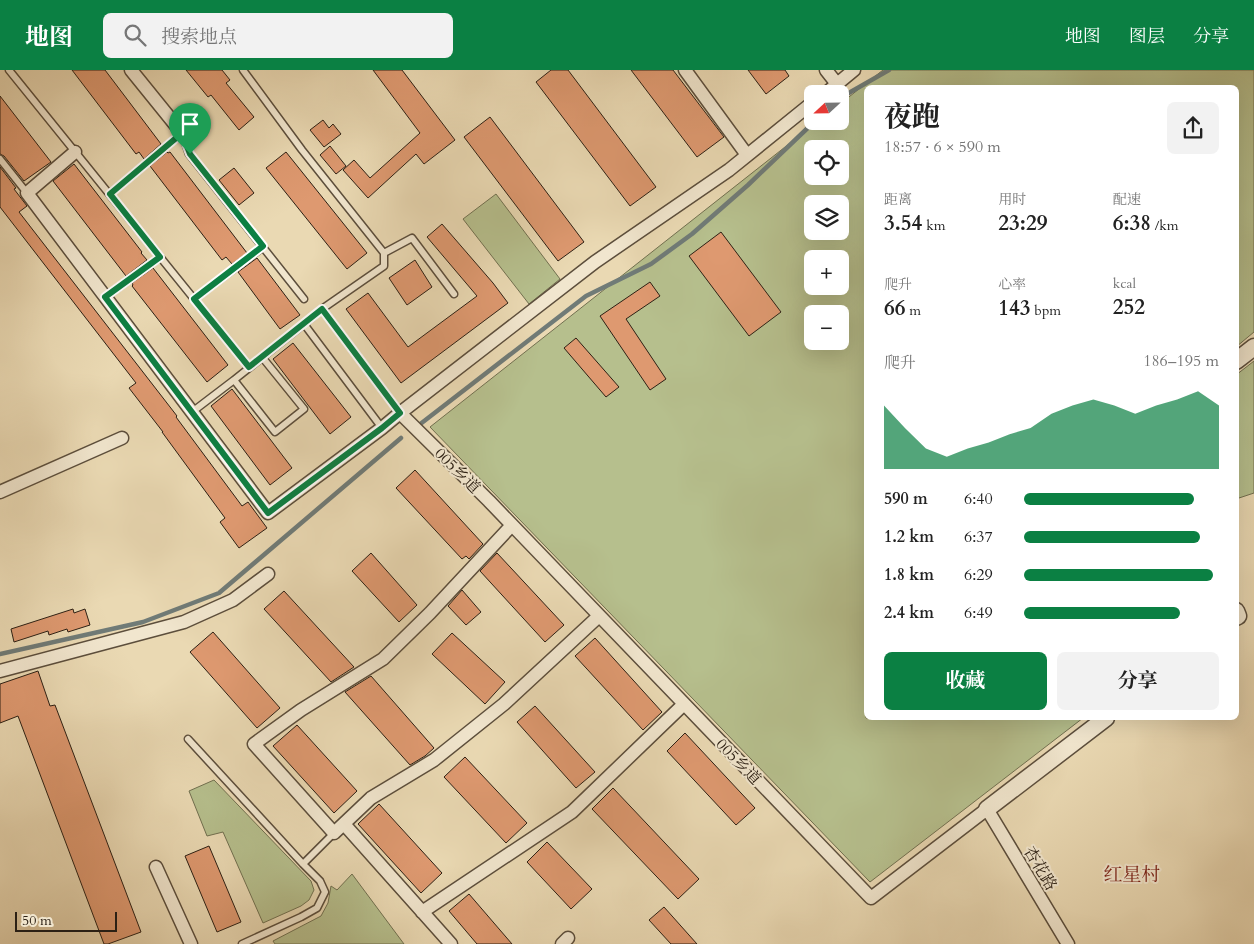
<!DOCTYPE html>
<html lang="zh">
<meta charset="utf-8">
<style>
body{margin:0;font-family:Cardo,"Noto Serif SC",serif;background:#f2f2f2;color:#222;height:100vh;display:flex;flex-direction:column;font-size:19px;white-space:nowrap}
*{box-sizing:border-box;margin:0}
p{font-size:16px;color:#767676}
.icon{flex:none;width:28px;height:28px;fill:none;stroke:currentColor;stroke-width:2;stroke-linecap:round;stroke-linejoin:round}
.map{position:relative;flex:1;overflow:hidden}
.drawer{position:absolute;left:864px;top:15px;width:375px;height:635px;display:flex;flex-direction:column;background:#fff;border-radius:8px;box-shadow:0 5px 20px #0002}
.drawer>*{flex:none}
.needle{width:32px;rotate:248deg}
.controls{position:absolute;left:804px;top:15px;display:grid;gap:10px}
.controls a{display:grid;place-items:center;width:45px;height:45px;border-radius:8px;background:#fff;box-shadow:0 5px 20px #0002;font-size:25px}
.scale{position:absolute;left:15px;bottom:12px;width:102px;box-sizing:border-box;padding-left:5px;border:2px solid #2c2014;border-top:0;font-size:14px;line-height:18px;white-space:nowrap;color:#2c2014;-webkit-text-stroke:4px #f1e6ce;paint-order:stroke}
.pin{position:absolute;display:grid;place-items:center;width:42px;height:42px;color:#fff;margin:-51px -21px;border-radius:50% 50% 50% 0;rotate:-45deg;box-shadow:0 0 5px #0007}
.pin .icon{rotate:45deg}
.round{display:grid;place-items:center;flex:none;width:52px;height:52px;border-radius:8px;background:#f2f2f2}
.summary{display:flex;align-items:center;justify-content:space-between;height:85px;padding:0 20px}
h1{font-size:28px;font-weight:700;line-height:38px}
.metrics{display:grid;grid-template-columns:repeat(3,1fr);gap:8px;height:85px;padding:5px 20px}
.metrics div{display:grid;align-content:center}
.metrics b{font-size:21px;font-weight:700}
.metrics small{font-size:14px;font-weight:400}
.metrics p{font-size:14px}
.chart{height:140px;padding:10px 20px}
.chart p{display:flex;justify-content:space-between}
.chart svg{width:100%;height:90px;margin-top:5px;fill:#0b8043;opacity:.7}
.cta{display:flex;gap:10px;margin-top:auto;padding:10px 20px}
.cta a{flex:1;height:58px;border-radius:8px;background:#0b8043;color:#fff;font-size:20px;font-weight:700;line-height:58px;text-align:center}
.cta a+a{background:#f2f2f2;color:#222}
ul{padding:0 20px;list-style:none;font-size:16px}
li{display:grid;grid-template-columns:80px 60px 1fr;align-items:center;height:38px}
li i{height:12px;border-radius:6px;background:#0b8043}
header{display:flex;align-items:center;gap:30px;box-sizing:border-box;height:70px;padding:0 25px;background:#0b8043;color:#fff}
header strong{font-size:24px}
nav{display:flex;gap:28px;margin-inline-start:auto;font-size:18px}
.search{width:350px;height:45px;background:#f2f2f2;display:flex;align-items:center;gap:12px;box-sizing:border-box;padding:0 18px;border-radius:8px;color:#767676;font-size:19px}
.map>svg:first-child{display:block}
</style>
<header>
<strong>地图</strong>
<div class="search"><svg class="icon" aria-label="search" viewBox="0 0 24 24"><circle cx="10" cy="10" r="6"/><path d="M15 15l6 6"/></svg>搜索地点</div>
<nav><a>地图</a><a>图层</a><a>分享</a></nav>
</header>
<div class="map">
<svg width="1254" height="874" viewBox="0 0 1254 874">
<rect width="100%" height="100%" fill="#ead9b3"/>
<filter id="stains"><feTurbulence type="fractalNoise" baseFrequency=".004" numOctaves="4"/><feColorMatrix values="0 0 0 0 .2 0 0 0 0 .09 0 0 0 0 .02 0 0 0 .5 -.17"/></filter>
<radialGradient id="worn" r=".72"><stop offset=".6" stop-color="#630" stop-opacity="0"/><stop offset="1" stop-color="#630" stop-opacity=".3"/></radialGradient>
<path fill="#b6bf8d" stroke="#717050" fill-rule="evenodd" d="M 883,0 L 1254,0 L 1254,262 L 1236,277 L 1236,18 L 866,18 L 866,648 L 1083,648 L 870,812 L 430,357 L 818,51 L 840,51 L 840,34 ZM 812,79 L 840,79 L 840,106 L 812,106 ZM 812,134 L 840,134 L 840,161 L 812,161 ZM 812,189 L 840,189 L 840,216 L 812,216 ZM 812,244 L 840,244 L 840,271 L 812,271 Z
M 496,124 L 560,209 L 529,234 L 463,149 Z
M 1254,291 L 1254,423 L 1236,429 L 1236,305 Z
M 214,710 L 311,811 L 314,820 L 309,830 L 301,836 L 263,853 L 223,762 L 207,766 L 189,721 Z
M 352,804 L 404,874 L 275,874 L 273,871 L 321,846 L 328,833 L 331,816 L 337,820 Z"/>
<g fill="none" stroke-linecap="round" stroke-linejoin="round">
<path stroke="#707b77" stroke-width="4.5" d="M 840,28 L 889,0
M 419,355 L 586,226 L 651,194 L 692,164 L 748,115 L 815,51
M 0,584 L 143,552 L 219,523 L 401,368"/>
</g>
<path fill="#de9970" stroke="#2c2014" d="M 72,0 L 105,0 L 161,74 L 144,89 L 139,82 L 136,84 Z
M 186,0 L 222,0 L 230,10 L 226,13 L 254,47 L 239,60 L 211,25 L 208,27 Z
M 373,0 L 402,0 L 455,70 L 424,94 L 416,84 L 368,128 L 343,100 L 354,90 L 370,108 L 420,63 Z
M 551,0 L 568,0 L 656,117 L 630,136 L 536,12 Z
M 631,0 L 673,0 L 724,67 L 697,87 Z
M 748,0 L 785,0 L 789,6 L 766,24 Z
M 0,26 L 51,92 L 24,111 L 4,86 L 0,84 Z
M 490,47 L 584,172 L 558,191 L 464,67 Z
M 323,50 L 329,58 L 333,54 L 341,64 L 324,77 L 310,60 Z
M 330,76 L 346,96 L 336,104 L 320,85 Z
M 167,82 L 168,83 L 170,82 L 247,183 L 232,194 L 226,187 L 222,190 L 150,96 Z
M 286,82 L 367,183 L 347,199 L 266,98 Z
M 74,94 L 142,182 L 141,183 L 147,190 L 126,206 L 53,111 Z
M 0,97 L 16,118 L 14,119 L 27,136 L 19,142 L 177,346 L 176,347 L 242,436 L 248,432 L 267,458 L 239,478 L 220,452 L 225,448 L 162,362 L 163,362 L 129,318 L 136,313 L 0,137 Z
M 234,98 L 254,123 L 239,135 L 219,110 Z
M 442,154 L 493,213 L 508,233 L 401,313 L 346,239 L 368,223 L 408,277 L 477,226 L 427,167 Z
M 721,162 L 781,242 L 749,266 L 689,186 Z
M 257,188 L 300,245 L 280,259 L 238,202 Z
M 415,190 L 432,217 L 407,235 L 389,208 Z
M 153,198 L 228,295 L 207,312 L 132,216 L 133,215 L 132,213 Z
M 650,212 L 660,226 L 626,249 L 666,309 L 650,320 L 600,246 Z
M 576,268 L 619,317 L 606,327 L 564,278 Z
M 293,273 L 351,347 L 330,364 L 273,289 Z
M 232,319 L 292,398 L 270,415 L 211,336 Z
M 415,400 L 483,474 L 469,489 L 466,486 L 462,489 L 396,418 Z
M 371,483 L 417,535 L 399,552 L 352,501 Z
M 497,483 L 564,555 L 545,572 L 480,501 Z
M 462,520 L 481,542 L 466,555 L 448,536 Z
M 284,521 L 354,597 L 331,612 L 264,539 Z
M 73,539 L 74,543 L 85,539 L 90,555 L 68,562 L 67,559 L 49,565 L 48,561 L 14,572 L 11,559 Z
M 213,562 L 280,638 L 257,658 L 190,582 Z
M 452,563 L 505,612 L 485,634 L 432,584 Z
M 595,568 L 662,642 L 643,660 L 575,586 Z
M 38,601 L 50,636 L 55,635 L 141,862 L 108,874 L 104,874 L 18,646 L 0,653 L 0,614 Z
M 371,606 L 434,678 L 425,686 L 410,695 L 345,622 Z
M 535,636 L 595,702 L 576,718 L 517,652 Z
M 297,655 L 357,721 L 334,743 L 273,676 Z
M 685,663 L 755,738 L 736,755 L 667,681 Z
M 465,687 L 527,753 L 506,773 L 444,707 Z
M 613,718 L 699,809 L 678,829 L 592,739 Z
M 379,734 L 442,803 L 421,823 L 358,754 Z
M 547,772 L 592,819 L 571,839 L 527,792 Z
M 209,776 L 241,852 L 217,862 L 185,786 Z
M 469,824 L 512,874 L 477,874 L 449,841 Z
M 664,837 L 697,874 L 671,874 L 649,850 Z"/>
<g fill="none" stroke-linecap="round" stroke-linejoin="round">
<defs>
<path id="service" d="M 9,0 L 249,297
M 243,0 L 302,80 L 384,183 L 412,168 L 454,224
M 0,89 L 27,123
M 110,124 L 182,63 L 189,84 L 304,229
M 105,227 L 160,187
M 194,229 L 263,177
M 322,239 L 384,196 L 384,183
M 234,310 L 304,254
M 192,342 L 234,310 L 275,362 L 304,339 L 262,287
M 382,358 L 304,254 L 322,239 L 400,343
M 188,669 L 303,794 L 334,763
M 242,874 L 301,847 L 317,838 L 325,822 L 320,811 L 303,794"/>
<path id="minor" d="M 131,0 L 182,63
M 685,0 L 747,85
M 826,0 L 837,14
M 825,24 L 854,0
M 75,82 L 27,123 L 268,443 L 382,358 L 400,343 L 595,192 L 729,100 L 812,33
M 400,343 L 489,431 L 871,828 L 987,739 L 1068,874
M 0,422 L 122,368
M 512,455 L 430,543 L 383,589 L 301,640 L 254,674 L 334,763 L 371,728 L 434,690 L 504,634 L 599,546
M 0,601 L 184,552 L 233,530 L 268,504
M 344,754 L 451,874
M 156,797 L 191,874
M 422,842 L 572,742 L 684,634
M 562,874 L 568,868"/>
<path id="tertiary" d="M 1236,291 L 1254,277
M 1236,541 L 1238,546 L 1236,547
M 987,739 L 1106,648"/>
</defs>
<use href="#service" stroke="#5c4e3c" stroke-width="9"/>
<use href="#minor" stroke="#5c4e3c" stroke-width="15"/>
<use href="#tertiary" stroke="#5c4e3c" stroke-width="19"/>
<use href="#service" stroke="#f1e6ce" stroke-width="6"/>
<use href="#minor" stroke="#f1e6ce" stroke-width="12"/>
<use href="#tertiary" stroke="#f1e6ce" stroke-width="16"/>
</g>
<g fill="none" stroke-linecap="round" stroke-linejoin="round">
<defs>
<path id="route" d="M 182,63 L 190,84 L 263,176 L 194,229 L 249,297 L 322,239 L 400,343 L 382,358 L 268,443 L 105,227 L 160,187 L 110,124 Z"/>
</defs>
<use href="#route" stroke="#fff" stroke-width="10"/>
<use href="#route" stroke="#0b8043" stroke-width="6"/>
</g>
<g text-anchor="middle" stroke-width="4" stroke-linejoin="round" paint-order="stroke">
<g font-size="16" fill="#2c2014" stroke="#f1e6ce">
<text transform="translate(458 400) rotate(45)" y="6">005乡道</text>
<text transform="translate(739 691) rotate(46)" y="6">005乡道</text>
<text transform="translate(1041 798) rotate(59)" y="6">杏花路</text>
</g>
<g font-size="19" fill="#7a1f14" stroke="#f1e6ce">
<text x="1132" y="811">红星村</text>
</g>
</g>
<rect width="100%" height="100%" filter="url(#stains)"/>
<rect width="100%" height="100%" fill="url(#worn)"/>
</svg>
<div class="controls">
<a><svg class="needle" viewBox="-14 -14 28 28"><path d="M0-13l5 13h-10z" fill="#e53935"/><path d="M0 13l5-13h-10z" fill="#767676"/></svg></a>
<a><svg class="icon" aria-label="locate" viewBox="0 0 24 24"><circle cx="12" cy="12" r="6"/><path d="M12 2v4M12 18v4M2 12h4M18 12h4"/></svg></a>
<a><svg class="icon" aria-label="layers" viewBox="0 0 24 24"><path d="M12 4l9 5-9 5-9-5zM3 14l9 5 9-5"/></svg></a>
<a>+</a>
<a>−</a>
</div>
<div class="scale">50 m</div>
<div class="pin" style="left:190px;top:84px;background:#1e9e55"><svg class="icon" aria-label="arrive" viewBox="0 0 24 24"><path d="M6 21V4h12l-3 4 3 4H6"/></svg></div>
<section class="drawer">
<div class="summary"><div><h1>夜跑</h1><p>18:57 · 6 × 590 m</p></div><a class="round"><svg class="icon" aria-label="share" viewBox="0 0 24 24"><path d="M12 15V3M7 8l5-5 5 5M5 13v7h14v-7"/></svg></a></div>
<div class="metrics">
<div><p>距离</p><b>3.54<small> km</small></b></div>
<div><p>用时</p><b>23:29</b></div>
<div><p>配速</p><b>6:38<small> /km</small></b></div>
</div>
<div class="metrics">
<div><p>爬升</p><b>66<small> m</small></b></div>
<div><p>心率</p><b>143<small> bpm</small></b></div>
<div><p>kcal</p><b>252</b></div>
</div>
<div class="chart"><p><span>爬升</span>186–195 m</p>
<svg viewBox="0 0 160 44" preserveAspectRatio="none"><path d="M0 44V13L10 24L20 34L30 38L40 34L50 31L60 27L70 24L80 17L90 13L100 10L110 13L120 17L130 13L140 10L150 6L160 13V44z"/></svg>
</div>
<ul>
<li><b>590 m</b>6:40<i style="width:87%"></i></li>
<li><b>1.2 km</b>6:37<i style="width:90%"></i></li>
<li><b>1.8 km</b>6:29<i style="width:97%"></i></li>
<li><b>2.4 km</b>6:49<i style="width:80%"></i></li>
</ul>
<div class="cta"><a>收藏</a><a>分享</a></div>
</section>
</div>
